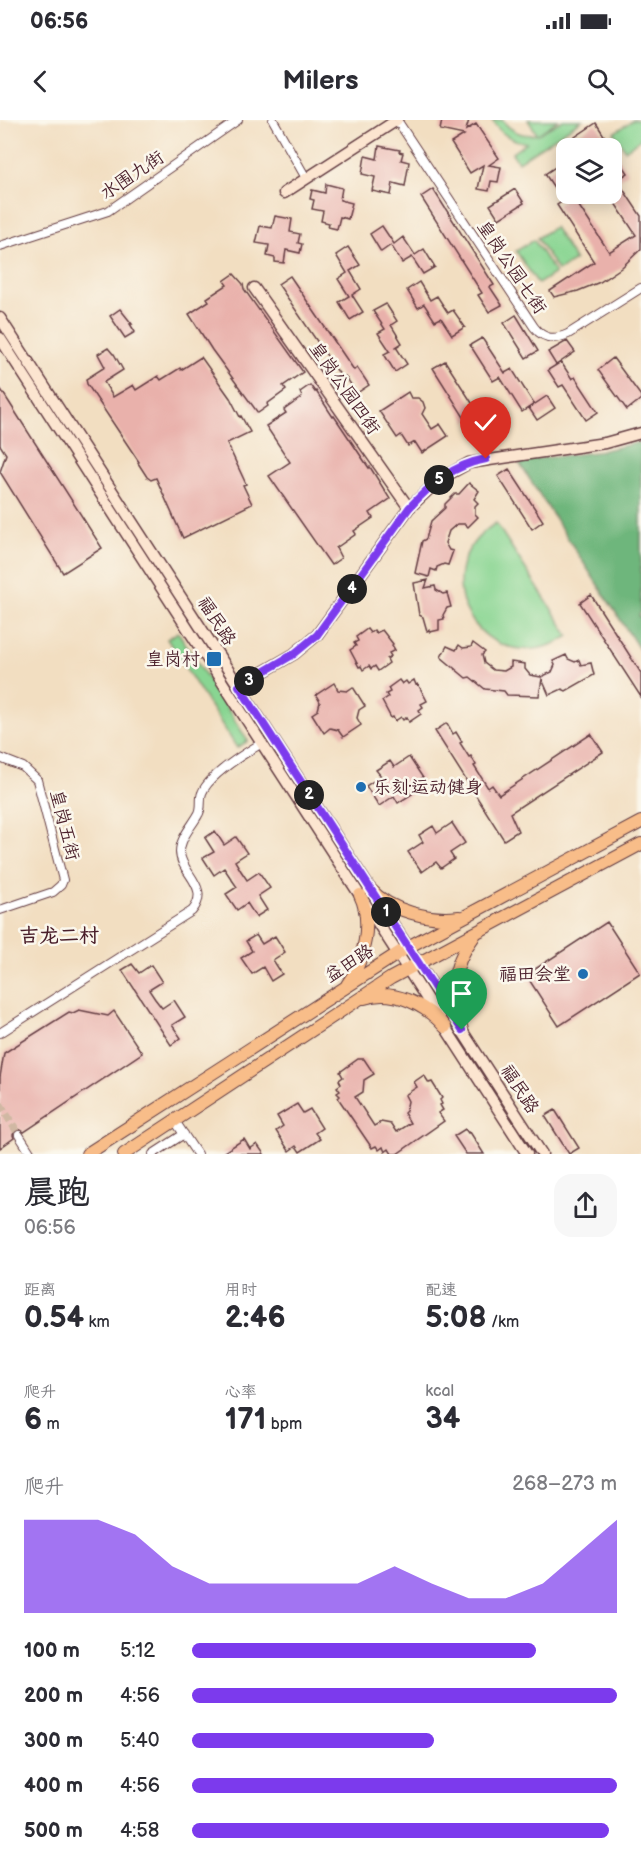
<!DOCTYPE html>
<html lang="zh">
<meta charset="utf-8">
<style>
body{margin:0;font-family:"Balsamiq Sans","LXGW WenKai TC",sans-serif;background:#f7f7f7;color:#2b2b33;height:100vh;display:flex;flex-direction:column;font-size:22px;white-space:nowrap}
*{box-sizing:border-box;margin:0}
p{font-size:20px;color:#7c7c81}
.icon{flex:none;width:33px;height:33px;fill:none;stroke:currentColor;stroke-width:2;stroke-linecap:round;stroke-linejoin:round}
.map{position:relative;height:1034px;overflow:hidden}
.details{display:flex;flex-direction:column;background:#fff;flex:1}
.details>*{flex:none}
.fabs{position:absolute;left:556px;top:18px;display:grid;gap:12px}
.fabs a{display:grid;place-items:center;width:66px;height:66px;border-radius:12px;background:#fff;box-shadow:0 3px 15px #0003;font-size:30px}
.pin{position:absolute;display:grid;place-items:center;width:51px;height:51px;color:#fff;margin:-62px -26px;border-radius:50% 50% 50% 0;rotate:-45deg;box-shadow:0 0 6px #0007}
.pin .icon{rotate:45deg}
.km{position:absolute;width:30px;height:30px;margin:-15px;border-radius:50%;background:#222;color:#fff;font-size:16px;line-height:30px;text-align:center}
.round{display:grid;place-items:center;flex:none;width:63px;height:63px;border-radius:18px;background:#f7f7f7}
.headline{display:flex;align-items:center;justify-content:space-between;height:102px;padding:0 24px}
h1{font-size:33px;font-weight:700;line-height:45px}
.stats{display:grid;grid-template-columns:repeat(3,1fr);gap:9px;height:102px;padding:6px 24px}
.stats div{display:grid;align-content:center}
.stats b{font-size:30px;font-weight:700}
.stats small{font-size:16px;font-weight:400}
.stats p{font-size:16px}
.chart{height:168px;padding:12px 24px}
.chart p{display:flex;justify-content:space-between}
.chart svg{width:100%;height:108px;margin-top:6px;fill:#7c3aed;opacity:.7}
ul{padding:0 24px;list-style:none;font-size:20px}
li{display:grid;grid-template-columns:96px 72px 1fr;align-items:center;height:45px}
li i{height:15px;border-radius:8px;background:#7c3aed}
.status{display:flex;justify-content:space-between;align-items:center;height:42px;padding:0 30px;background:#fff;direction:ltr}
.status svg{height:16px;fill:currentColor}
header{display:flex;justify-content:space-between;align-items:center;height:78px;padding:0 24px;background:#fff;font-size:27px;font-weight:700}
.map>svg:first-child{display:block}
</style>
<div class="status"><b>06:56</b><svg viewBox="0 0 49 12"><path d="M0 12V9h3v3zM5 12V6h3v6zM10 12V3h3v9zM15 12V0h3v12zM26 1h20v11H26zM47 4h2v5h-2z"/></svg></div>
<header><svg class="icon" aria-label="back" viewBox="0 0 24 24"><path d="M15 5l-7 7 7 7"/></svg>Milers<svg class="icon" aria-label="search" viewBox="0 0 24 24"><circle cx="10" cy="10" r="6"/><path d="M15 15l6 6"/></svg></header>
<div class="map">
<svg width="641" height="1034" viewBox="0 0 641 1034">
<rect width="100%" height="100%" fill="#fbf7ec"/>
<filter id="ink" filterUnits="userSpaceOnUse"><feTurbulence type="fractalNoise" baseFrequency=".0167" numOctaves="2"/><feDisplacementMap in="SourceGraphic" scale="12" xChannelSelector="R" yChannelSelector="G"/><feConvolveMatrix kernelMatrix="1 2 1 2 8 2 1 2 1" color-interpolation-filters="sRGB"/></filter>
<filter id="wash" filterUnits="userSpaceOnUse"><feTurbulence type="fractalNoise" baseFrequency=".008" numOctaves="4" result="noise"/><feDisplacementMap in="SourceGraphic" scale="24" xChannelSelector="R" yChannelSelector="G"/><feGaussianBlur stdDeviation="1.35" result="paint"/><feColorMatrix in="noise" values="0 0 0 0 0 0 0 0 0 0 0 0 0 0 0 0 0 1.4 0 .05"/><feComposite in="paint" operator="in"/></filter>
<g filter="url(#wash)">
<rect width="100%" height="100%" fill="#f2dec1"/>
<path fill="#89d592" stroke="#6a7a5e" stroke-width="1.5" d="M 492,0 L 502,0 C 511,11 523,17 537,14 L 528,0 L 558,0 L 538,14 L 563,0 L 582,0 L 518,42 L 512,33 L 526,23 C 511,20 500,14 492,0 Z
M 633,0 L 641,0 L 641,19 L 625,30 L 614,13 Z
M 554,107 L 575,140 L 558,151 L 537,118 Z
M 534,120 L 555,153 L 538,164 L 516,131 Z
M 496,403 L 569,516 C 487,568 414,455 496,403 Z
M 178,512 L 248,621 L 237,628 L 167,519 Z"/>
<path fill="#6eb67c" stroke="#5c6a54" stroke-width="1.5" d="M 641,322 L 641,493 L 639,495 L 641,498 L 641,532 L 518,341 L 596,332 Z"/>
<g id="blocks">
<path fill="#e9b1ab" d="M 442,0 L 469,0 L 466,10 L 476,4 L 499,38 L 489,45 L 501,47 L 498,62 L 491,61 L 489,71 L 478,69 L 483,45 L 470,53 L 451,23 L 464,15 L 440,10 Z
M 596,3 L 628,53 L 617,60 L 641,96 L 641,129 L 621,148 L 600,162 L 578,171 L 554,177 L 550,171 L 594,142 L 557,85 L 563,81 L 545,54 L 557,46 L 567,62 L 567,74 L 585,74 L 575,80 L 609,132 L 636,115 L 609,74 L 612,74 L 612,28 L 573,28 L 569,21 Z
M 379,26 L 400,30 L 399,32 L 403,33 L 401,40 L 409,42 L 405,66 L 393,63 L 391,75 L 372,71 L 375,57 L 362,54 L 365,36 L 377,39 Z
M 326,64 L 342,68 L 340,80 L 352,83 L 348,99 L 340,97 L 337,109 L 328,107 L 329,103 L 321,101 L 323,91 L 312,89 L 314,80 L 310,79 L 312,70 L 325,73 Z
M 433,69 L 494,165 L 490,167 L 502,185 L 489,192 L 478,175 L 482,173 L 421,77 Z
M 515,69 L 524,83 L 499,99 L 490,85 Z
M 275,96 L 292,99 L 290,112 L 300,114 L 298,123 L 302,124 L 300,133 L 286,130 L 284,143 L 275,142 L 275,138 L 267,136 L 269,125 L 256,123 L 260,106 L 272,108 Z
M 382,106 L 394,124 L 403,117 L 415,135 L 424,129 L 435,147 L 423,154 L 412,137 L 402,143 L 391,125 L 381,132 L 370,114 Z
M 348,127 L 360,145 L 350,151 L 361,169 L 352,175 L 363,192 L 350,200 L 339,182 L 349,176 L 338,159 L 347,153 L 336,135 Z
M 234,154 L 243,164 L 244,169 L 303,252 L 283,266 L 286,270 L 267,284 L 268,286 L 258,293 L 212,230 L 189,194 L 209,181 L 207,178 L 227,165 L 224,161 Z
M 290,156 L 354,250 L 357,247 L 369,265 L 357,273 L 345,256 L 342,258 L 278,164 Z
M 419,162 L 430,180 L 437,176 L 448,193 L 453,190 L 465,207 L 452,215 L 441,198 L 435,201 L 424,184 L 418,188 L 407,170 Z
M 386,184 L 397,201 L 391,205 L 402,223 L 396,227 L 407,244 L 395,252 L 384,234 L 390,231 L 378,213 L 385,209 L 373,191 Z
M 120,189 L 132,204 L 130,204 L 135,212 L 125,218 L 110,196 Z
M 516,195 L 538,231 L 526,238 L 504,203 Z
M 482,218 L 505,253 L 512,249 L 534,284 L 522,292 L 500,257 L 493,261 L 470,225 Z
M 567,221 L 575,232 L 556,245 L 548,232 Z
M 108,228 L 113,234 L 114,234 L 123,250 L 104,262 L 113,277 L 133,265 L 136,270 L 158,256 L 161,260 L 180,248 L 181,250 L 201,237 L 230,278 L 240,297 L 241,296 L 250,312 L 227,323 L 246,364 L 243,365 L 252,384 L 183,418 L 156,358 L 151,360 L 147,357 L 138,343 L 139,342 L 87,264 L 86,259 L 105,247 L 98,234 Z
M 613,238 L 641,276 L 641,279 L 627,290 L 598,250 Z
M 445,241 L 479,294 L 492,286 L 500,298 L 481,310 L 473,297 L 467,302 L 433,248 Z
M 561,242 L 572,259 L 575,257 L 598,292 L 586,300 L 563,265 L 559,267 L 548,250 Z
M 310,265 L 315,272 L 316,271 L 333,297 L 334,296 L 369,348 L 370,347 L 390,379 L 370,393 L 373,398 L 354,411 L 356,414 L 336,428 L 341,438 L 331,445 L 269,356 L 290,342 L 266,306 L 286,293 L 284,290 L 302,277 L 300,272 Z
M 0,268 L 102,428 L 63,453 L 0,352 L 6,334 L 0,325 Z
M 408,272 L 411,278 L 418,278 L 423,282 L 425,288 L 422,294 L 432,309 L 440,304 L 448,316 L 422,333 L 415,322 L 408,326 L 401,315 L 397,318 L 379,291 Z
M 547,276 L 555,288 L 537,300 L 529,288 Z
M 509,349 L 543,401 L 532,409 L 498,356 Z
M 469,363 L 479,371 L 474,379 L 478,383 L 475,386 L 475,394 L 478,397 L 468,407 L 465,404 L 457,404 L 449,411 L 445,423 L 449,430 L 453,431 L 448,445 L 444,444 L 437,447 L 436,451 L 431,449 L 429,457 L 415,453 L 422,421 L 426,419 L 431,401 L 445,388 L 445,384 L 455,374 L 459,374 Z
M 428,460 L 425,468 L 435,466 L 436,470 L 443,474 L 447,473 L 451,487 L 447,488 L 443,495 L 444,499 L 439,500 L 439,510 L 430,512 L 430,510 L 427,511 L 423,497 L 419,495 L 414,463 Z
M 591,475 L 641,553 L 641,577 L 580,483 Z
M 367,509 L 370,513 L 374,510 L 376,513 L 382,510 L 393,524 L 392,525 L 395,530 L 389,533 L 391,536 L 387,539 L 389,543 L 378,551 L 375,546 L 371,549 L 369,546 L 363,550 L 361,546 L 359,547 L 350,530 L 356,526 L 354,523 L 358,521 L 356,517 Z
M 473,523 L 485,532 L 482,535 L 484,543 L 493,550 L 504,551 L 511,547 L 511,542 L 525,544 L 525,549 L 530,555 L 541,557 L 552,552 L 555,545 L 553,541 L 566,535 L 568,539 L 575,542 L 579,540 L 581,545 L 591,543 L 594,555 L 566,571 L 562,569 L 549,575 L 542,559 L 539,576 L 507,575 L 504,571 L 485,569 L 470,557 L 466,558 L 441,537 L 447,526 L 456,530 L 459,525 L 463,528 L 471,527 Z
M 399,560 L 402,564 L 406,561 L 408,564 L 414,560 L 416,565 L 418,564 L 427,581 L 421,584 L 423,587 L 419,590 L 421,594 L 409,602 L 407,597 L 403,600 L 401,597 L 395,601 L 393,597 L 391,598 L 382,581 L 388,577 L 386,574 L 390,572 L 388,568 Z
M 334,563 L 338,570 L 347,571 L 353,567 L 365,586 L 359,590 L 357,598 L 361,605 L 343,617 L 338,610 L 330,608 L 324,613 L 312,594 L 318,590 L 320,582 L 316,575 Z
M 447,603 L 453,614 L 456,612 L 462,622 L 460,623 L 469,637 L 471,636 L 476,645 L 474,646 L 488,668 L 492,665 L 499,675 L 591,614 L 603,632 L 510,693 L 518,711 L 504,720 L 435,611 Z
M 409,637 L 423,658 L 407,667 L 412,674 L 398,683 L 394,676 L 379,686 L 366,666 L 381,656 L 376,650 L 390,641 L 394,647 Z
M 452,703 L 465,723 L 450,733 L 454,739 L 441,748 L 436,742 L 422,752 L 408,732 L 423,722 L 419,715 L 433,706 L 437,713 Z
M 215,711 L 224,725 L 236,717 L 247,733 L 235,741 L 241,751 L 247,760 L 259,752 L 270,768 L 258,776 L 267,790 L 256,797 L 247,783 L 237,790 L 226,774 L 237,767 L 230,757 L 224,748 L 214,755 L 203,738 L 214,732 L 205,718 Z
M 607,802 L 640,853 L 559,906 L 526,855 Z
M 256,815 L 262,824 L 275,816 L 285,832 L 273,840 L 282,854 L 271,861 L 263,847 L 252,854 L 241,838 L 252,831 L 246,821 Z
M 132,844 L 139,853 L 151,845 L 162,862 L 149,870 L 155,879 L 162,888 L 174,880 L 185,897 L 172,905 L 181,918 L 171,925 L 122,850 Z
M 79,890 L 108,896 L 114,891 L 142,933 L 24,1012 L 19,1009 L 15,1010 L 13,1015 L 14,1018 L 0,1028 L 0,957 L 4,933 L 69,892 L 73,893 Z
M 358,939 L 364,939 L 374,954 L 364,960 L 363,972 L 355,977 L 374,1006 L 381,1002 L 391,1004 L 396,1012 L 410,1003 L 404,993 L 406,991 L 408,981 L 405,975 L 417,967 L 414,962 L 424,955 L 429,963 L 432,962 L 442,978 L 440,980 L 442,984 L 440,985 L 443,990 L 438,993 L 444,1001 L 397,1034 L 392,1034 L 389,1029 L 385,1032 L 383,1027 L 379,1030 L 376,1026 L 372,1028 L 338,978 L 340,976 L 337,973 L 340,971 L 337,967 L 341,964 L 339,960 L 343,957 L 340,952 Z
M 297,984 L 303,993 L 310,989 L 322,1008 L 315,1013 L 320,1019 L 300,1032 L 296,1026 L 289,1031 L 276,1011 L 283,1006 L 277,996 Z
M 555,990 L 579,1028 L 569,1034 L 545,996 Z
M 465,1009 L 468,1013 L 470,1012 L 484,1034 L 466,1034 L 454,1016 Z
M 244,1019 L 250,1029 L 257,1024 L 264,1034 L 221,1034 Z"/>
</g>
</g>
<g filter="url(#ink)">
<use href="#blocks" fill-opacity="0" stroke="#633c42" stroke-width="1.5"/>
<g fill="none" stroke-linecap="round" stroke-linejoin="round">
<path stroke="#d0b8a3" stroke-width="8" stroke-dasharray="8 4" stroke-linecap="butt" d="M 0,984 L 19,1015"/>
<defs>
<path id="street" d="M 273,0 L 306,58
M 397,0 L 534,207 C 544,220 555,220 568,214 L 641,168
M 0,126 L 108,91 L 238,0
M 0,638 L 23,647 L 37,660 L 63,760 L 61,765 L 53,772 L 0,790
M 0,913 L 192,791 C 212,767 180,753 180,732 C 180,718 192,706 198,695 C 203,688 199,680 202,673 C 209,655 245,633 262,623
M 175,1001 L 197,1034
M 19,1015 L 31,1034
M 153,1034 L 184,1014"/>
<path id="secondary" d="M 284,73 L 397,0
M 254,168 L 409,388
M 0,198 L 542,1034
M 0,218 L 527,1034
M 239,566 L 294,534 L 317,515 L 409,388 L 440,359 L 469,343 L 605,323 L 641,313"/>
<path id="primary" d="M 370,769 C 390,791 430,801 459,797
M 347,865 C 364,842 373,801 360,775
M 364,878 C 394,868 426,885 445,907
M 462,910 C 450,873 450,848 474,816
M 87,1034 L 408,827 L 641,702
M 124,1034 L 391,858 L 641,724"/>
</defs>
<use href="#street" stroke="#633c42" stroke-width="10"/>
<use href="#secondary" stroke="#633c42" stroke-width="13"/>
<use href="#primary" stroke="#633c42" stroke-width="14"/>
<use href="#street" stroke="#fff" stroke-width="8"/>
<use href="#secondary" stroke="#fce5d0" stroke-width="10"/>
<use href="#primary" stroke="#f8bd89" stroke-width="12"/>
</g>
</g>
<g fill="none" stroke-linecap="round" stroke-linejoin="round" filter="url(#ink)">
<defs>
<path id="route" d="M 462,910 L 239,566 L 294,534 L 317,515 L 409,388 C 431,364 453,345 486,339"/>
</defs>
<use href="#route" stroke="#fff" stroke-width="12"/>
<use href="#route" stroke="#7c3aed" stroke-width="8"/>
</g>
<g fill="#1f6fb2" stroke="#fbf7ec" stroke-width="2">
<rect x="206" y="531" width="16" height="16" rx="3"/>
<circle cx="361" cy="667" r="6"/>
<circle cx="583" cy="854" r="6"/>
</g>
<g text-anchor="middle" stroke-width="5" stroke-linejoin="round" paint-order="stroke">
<g font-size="18" fill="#4a1f2b" stroke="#fbf7ec">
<text transform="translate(132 55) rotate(-34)" y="6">水围九街</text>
<text transform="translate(512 147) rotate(56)" y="6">皇岗公园七街</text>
<text transform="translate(345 268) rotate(55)" y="6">皇岗公园四街</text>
<text transform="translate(217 501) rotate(57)" y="6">福民路</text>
<text transform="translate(65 705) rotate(76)" y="6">皇岗五街</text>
<text transform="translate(349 843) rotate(-33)" y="6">益田路</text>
<text transform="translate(520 969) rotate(57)" y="6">福民路</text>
</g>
<g font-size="18" fill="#4a1f2b" stroke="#fbf7ec" text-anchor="end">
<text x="200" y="545">皇岗村</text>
<text x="373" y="673" text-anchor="start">乐刻·运动健身</text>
<text x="571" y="860">福田会堂</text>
</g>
<g font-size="20" font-weight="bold" fill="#4a1f2b" stroke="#fbf7ec">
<text x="59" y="822">吉龙二村</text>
</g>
</g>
</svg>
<div class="fabs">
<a><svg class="icon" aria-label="layers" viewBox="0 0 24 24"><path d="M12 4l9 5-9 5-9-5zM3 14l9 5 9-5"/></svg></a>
</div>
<div class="pin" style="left:462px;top:910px;background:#1e9e55"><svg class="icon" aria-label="arrive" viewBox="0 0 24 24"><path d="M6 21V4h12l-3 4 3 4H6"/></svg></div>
<div class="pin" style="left:486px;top:339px;background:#d93025"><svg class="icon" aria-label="check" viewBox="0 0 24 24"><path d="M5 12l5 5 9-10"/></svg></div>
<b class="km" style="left:386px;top:792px">1</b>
<b class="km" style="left:309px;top:675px">2</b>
<b class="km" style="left:249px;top:561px">3</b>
<b class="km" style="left:352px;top:469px">4</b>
<b class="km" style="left:439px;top:360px">5</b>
</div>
<section class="details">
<div class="headline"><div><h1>晨跑</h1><p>06:56</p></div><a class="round"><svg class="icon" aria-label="share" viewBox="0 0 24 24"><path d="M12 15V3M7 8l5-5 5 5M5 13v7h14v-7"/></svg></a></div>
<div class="stats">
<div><p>距离</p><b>0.54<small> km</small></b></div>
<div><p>用时</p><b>2:46</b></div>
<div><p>配速</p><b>5:08<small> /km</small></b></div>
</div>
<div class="stats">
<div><p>爬升</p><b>6<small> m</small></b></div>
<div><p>心率</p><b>171<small> bpm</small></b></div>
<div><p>kcal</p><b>34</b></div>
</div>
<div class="chart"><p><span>爬升</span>268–273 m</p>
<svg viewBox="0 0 160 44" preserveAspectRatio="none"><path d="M0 44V6L10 6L20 6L30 12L40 25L50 32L60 32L70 32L80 32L90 32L100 25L110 32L120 38L130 38L140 32L150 19L160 6V44z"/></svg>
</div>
<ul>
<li><b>100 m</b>5:12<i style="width:81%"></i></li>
<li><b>200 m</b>4:56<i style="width:100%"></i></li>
<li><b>300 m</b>5:40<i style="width:57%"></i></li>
<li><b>400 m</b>4:56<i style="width:100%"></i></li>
<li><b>500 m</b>4:58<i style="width:98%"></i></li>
</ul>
</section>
